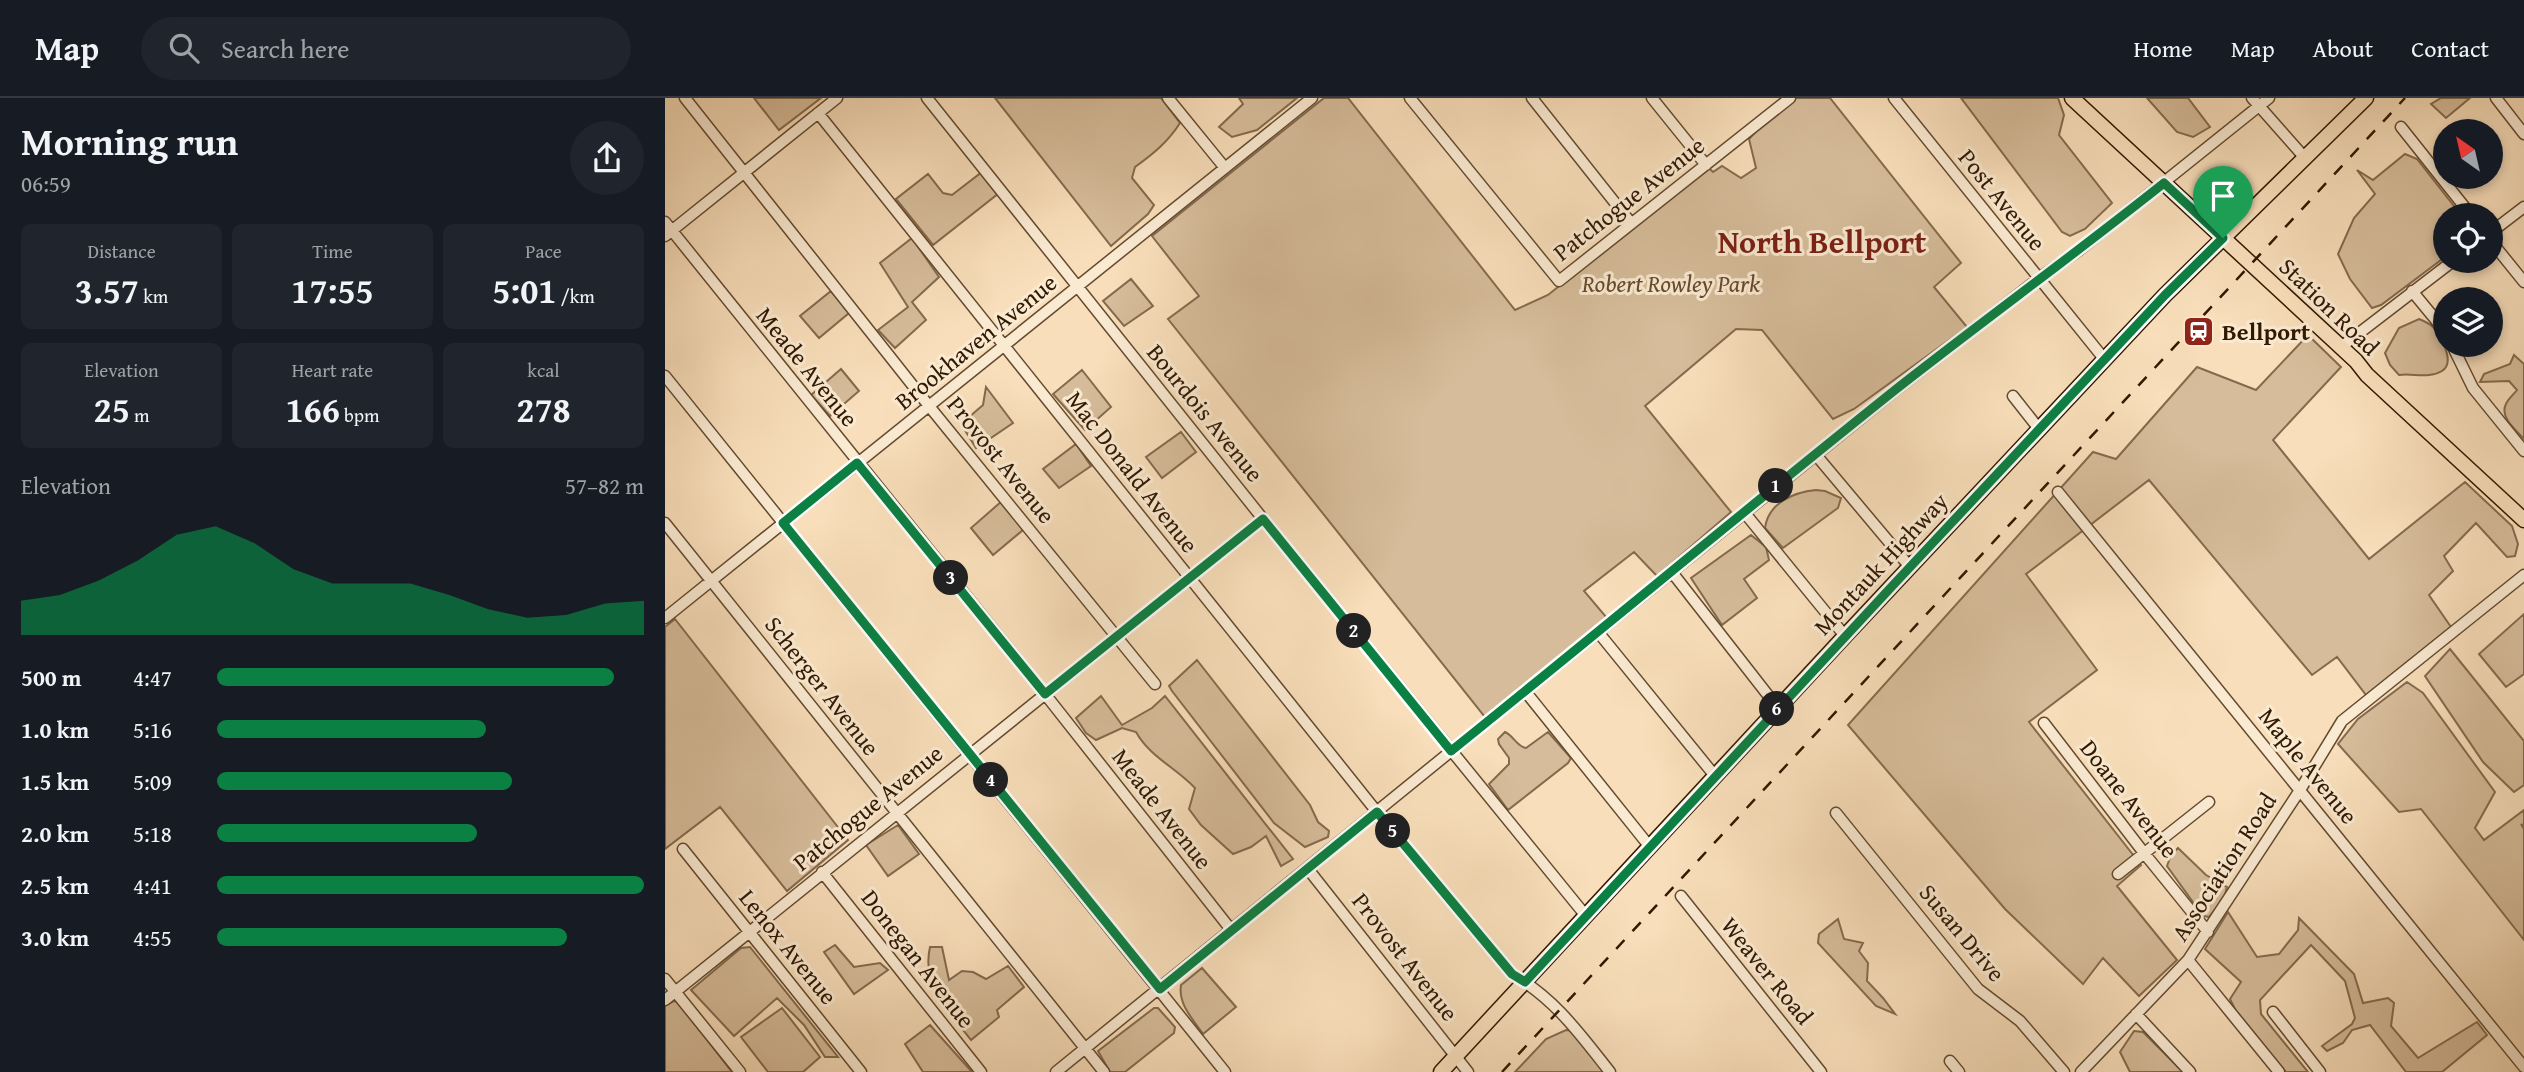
<!DOCTYPE html>
<meta charset="utf-8">
<style>
body{margin:0;font-family:"Gentium Book Plus",serif;background:#20242c;color:#f1f3f6;height:100vh;display:flex;flex-direction:column;font-size:26px;white-space:nowrap}
*{box-sizing:border-box;margin:0}
p{font-size:23px;color:#9ea1a6}
.icon{flex:none;width:38px;height:38px;fill:none;stroke:currentColor;stroke-width:2;stroke-linecap:round;stroke-linejoin:round}
.map{position:relative;flex:1;overflow:hidden}
.details{display:flex;flex-direction:column;background:#171b24;width:665px}
.details>*{flex:none}
.needle{width:46px;rotate:326deg}
.fabs{position:absolute;left:1768px;top:21px;display:grid;gap:14px}
.fabs a{display:grid;place-items:center;width:70px;height:70px;border-radius:50%;background:#171b24;box-shadow:0 4px 10px #0003;font-size:35px}
.pin{position:absolute;display:grid;place-items:center;width:60px;height:60px;color:#fff;margin:-72px -30px;border-radius:50% 50% 50% 0;rotate:-45deg;box-shadow:0 0 7px #0007}
.pin .icon{rotate:45deg}
.km{position:absolute;width:35px;height:35px;margin:-18px;border-radius:50%;background:#222;color:#fff;font-size:19px;line-height:35px;text-align:center}
.round{display:grid;place-items:center;flex:none;width:74px;height:74px;border-radius:37px;background:#20242c}
.head{display:flex;align-items:center;justify-content:space-between;height:119px;padding:0 21px}
h1{font-size:38px;font-weight:800;line-height:52px}
.stats{display:grid;grid-template-columns:repeat(3,1fr);gap:10px;height:119px;padding:7px 21px}
.stats div{display:grid;align-content:center;border-radius:10px;background:#20242c;text-align:center}
.stats b{font-size:35px;font-weight:800}
.stats small{font-size:19px;font-weight:400}
.stats p{font-size:19px}
.chart{height:196px;padding:14px 21px}
.chart p{display:flex;justify-content:space-between}
.chart svg{width:100%;height:126px;margin-top:7px;fill:#0b8043;opacity:.7}
ul{padding:0 21px;list-style:none;font-size:23px}
li{display:grid;grid-template-columns:112px 84px 1fr;align-items:center;height:52px}
li i{height:18px;border-radius:9px;background:#0b8043}
header{display:flex;align-items:center;gap:42px;box-sizing:border-box;height:98px;padding:0 35px;background:#171b24;border-bottom:2px solid #363941}
header strong{font-size:33px}
nav{display:flex;gap:38px;margin-inline-start:auto;font-size:24px}
.search{width:490px;height:63px;background:#20242c;display:flex;align-items:center;gap:18px;box-sizing:border-box;padding:0 24px;border-radius:38px;color:#9ea1a6;font-size:26px}
main{display:flex;flex:1;min-height:0}
.map>svg:first-child{display:block}
</style>
<header>
<strong>Map</strong>
<div class="search"><svg class="icon" aria-label="search" viewBox="0 0 24 24"><circle cx="10" cy="10" r="6"/><path d="M15 15l6 6"/></svg>Search here</div>
<nav><a>Home</a><a>Map</a><a>About</a><a>Contact</a></nav>
</header>
<main>
<section class="details">
<div class="head"><div><h1>Morning run</h1><p>06:59</p></div><a class="round"><svg class="icon" aria-label="share" viewBox="0 0 24 24"><path d="M12 15V3M7 8l5-5 5 5M5 13v7h14v-7"/></svg></a></div>
<div class="stats">
<div><p>Distance</p><b>3.57<small> km</small></b></div>
<div><p>Time</p><b>17:55</b></div>
<div><p>Pace</p><b>5:01<small> /km</small></b></div>
</div>
<div class="stats">
<div><p>Elevation</p><b>25<small> m</small></b></div>
<div><p>Heart rate</p><b>166<small> bpm</small></b></div>
<div><p>kcal</p><b>278</b></div>
</div>
<div class="chart"><p><span>Elevation</span>57–82 m</p>
<svg viewBox="0 0 160 44" preserveAspectRatio="none"><path d="M0 44V32L10 30L20 25L30 18L40 9L50 6L60 12L70 21L80 26L90 26L100 26L110 30L120 35L130 38L140 37L150 33L160 32V44z"/></svg>
</div>
<ul>
<li><b>500 m</b>4:47<i style="width:93%"></i></li>
<li><b>1.0 km</b>5:16<i style="width:63%"></i></li>
<li><b>1.5 km</b>5:09<i style="width:69%"></i></li>
<li><b>2.0 km</b>5:18<i style="width:61%"></i></li>
<li><b>2.5 km</b>4:41<i style="width:100%"></i></li>
<li><b>3.0 km</b>4:55<i style="width:82%"></i></li>
</ul>
</section>
<div class="map">
<svg width="1859" height="974" viewBox="0 0 1859 974">
<rect width="100%" height="100%" fill="#f8deba"/>
<filter id="stains"><feTurbulence type="fractalNoise" baseFrequency=".00286" numOctaves="4"/><feColorMatrix values="0 0 0 0 .2 0 0 0 0 .09 0 0 0 0 .02 0 0 0 .5 -.17"/></filter>
<radialGradient id="worn" r=".72"><stop offset=".6" stop-color="#630" stop-opacity="0"/><stop offset="1" stop-color="#630" stop-opacity=".3"/></radialGradient>
<path fill="#d6bc9a" stroke="#846a4d" stroke-width="2" d="M 89,0 L 156,0 L 114,32 Z
M 330,0 L 496,0 L 515,25 C 503,44 488,56 470,69 L 467,80 L 489,107 L 483,116 L 446,148 Z
M 574,0 L 632,0 L 592,32 L 567,39 L 554,29 L 578,6 Z
M 659,0 L 683,0 L 850,212 L 883,197 L 1043,69 L 1048,74 L 1057,68 L 1076,80 L 1091,70 L 1084,41 L 1122,0 L 1165,0 L 1296,165 L 1269,189 L 1302,229 L 1189,311 L 1168,321 L 1097,232 L 1071,231 L 980,308 L 1066,414 L 992,478 L 969,454 L 919,493 L 942,520 L 820,619 L 503,221 L 534,198 L 487,138 Z
M 1296,0 L 1393,0 L 1399,17 L 1394,37 L 1447,105 L 1420,131 L 1405,138 L 1397,134 Z
M 1482,0 L 1523,0 L 1545,29 L 1528,39 L 1512,34 Z
M 1776,0 L 1805,0 L 1781,20 L 1766,6 Z
M 1740,56 L 1752,61 L 1796,117 L 1780,117 L 1780,159 L 1716,207 L 1707,210 L 1685,181 L 1673,156 L 1689,120 L 1710,96 L 1692,72 L 1708,82 Z
M 317,74 L 334,95 L 268,147 L 231,101 L 263,76 L 278,95 L 287,97 Z
M 247,140 L 274,179 L 247,204 L 261,222 L 230,250 L 213,232 L 243,209 L 215,165 Z
M 466,181 L 488,208 L 459,228 L 438,203 Z
M 166,193 L 184,215 L 154,240 L 135,218 Z
M 1754,221 C 1759,223 1764,225 1768,229 C 1776,239 1791,264 1777,273 C 1764,281 1748,275 1734,277 L 1725,267 L 1720,255 L 1734,230 Z
M 1643,237 L 1676,269 L 1608,342 L 1704,461 L 1800,384 L 1847,428 L 1853,446 L 1850,458 L 1842,459 L 1811,425 L 1779,458 L 1788,473 L 1764,497 L 1786,529 L 1701,597 L 1672,559 L 1647,577 L 1484,382 L 1361,476 L 1432,572 L 1364,624 L 1476,767 L 1452,788 L 1512,862 L 1474,898 L 1438,860 L 1418,886 L 1340,811 L 1183,627 L 1428,354 L 1451,361 L 1532,269 L 1591,292 Z
M 1849,257 L 1859,266 L 1859,341 C 1851,332 1834,319 1841,306 C 1843,301 1849,296 1852,292 L 1844,283 L 1815,284 L 1819,276 L 1845,266 Z
M 176,271 L 194,293 L 165,318 L 146,297 Z
M 417,272 L 446,309 L 420,332 L 388,296 Z
M 321,289 L 348,325 L 311,350 L 296,326 L 318,307 Z
M 516,334 L 531,354 L 497,380 L 481,359 Z
M 411,346 L 426,368 L 394,390 L 378,371 Z
M 1151,392 L 1160,393 L 1176,400 L 1173,410 L 1118,450 L 1100,430 C 1103,405 1129,394 1151,392 Z
M 337,403 L 358,432 L 328,457 L 306,430 Z
M 1086,437 L 1101,449 L 1104,462 L 1079,481 L 1092,500 L 1057,527 L 1026,480 Z
M 1859,516 L 1859,576 L 1841,589 L 1814,556 Z
M 10,521 L 183,742 L 122,793 L 55,709 L 0,751 L 0,529 Z
M 1785,551 L 1859,643 L 1859,687 L 1849,694 L 1818,664 L 1760,578 Z
M 532,562 L 645,707 L 653,724 L 664,733 L 663,739 L 640,749 L 609,725 L 507,593 L 504,588 Z
M 1742,584 L 1758,595 L 1830,694 L 1810,730 L 1819,742 L 1859,712 L 1859,728 L 1856,726 L 1859,731 L 1859,842 L 1756,711 L 1734,714 L 1673,646 L 1693,621 Z
M 436,598 L 457,627 L 487,610 L 500,598 L 628,761 L 616,768 L 601,738 L 586,749 L 568,756 L 536,727 L 524,711 L 530,690 C 510,669 485,659 471,634 L 457,630 L 431,642 L 421,635 L 411,620 Z
M 840,634 C 848,637 852,649 861,650 L 883,634 L 906,660 L 903,665 L 843,712 L 824,686 L 844,666 L 844,660 L 834,646 L 833,641 Z
M 233,727 L 254,756 L 223,778 L 201,747 Z
M 1513,750 L 1541,777 L 1562,789 L 1559,801 L 1544,819 L 1538,818 L 1502,768 L 1506,757 Z
M 1563,814 L 1592,859 L 1614,856 L 1633,832 L 1634,820 L 1689,876 L 1698,905 L 1723,900 L 1729,905 L 1726,928 L 1753,960 L 1812,924 L 1822,937 L 1777,974 L 1741,974 L 1705,927 L 1687,932 L 1678,945 L 1662,953 L 1657,948 L 1687,926 L 1690,920 L 1680,883 L 1646,847 L 1595,902 L 1596,916 L 1643,974 L 1621,974 L 1571,913 L 1565,901 L 1576,884 L 1540,851 Z
M 1173,821 L 1179,841 L 1198,845 L 1194,853 L 1203,865 L 1202,883 L 1218,900 L 1230,916 L 1211,908 L 1153,845 L 1154,836 Z
M 170,847 L 189,869 L 215,865 L 223,872 L 189,896 L 159,854 Z
M 85,849 L 173,959 L 160,959 L 139,927 L 112,900 L 69,938 L 26,892 L 76,850 Z
M 265,849 L 277,849 L 284,882 L 297,873 L 308,874 L 321,881 L 343,868 L 359,889 L 332,912 L 334,919 L 306,942 C 284,913 256,888 265,849 Z
M 537,870 L 571,909 L 538,936 C 527,920 513,906 516,887 Z
M 9,903 L 13,904 L 67,974 L 0,974 L 0,908 Z
M 117,910 L 155,959 L 138,974 L 103,974 L 76,939 Z
M 489,910 L 493,910 L 510,929 L 509,935 L 460,974 L 445,974 L 433,953 Z
M 265,927 L 307,974 L 258,974 L 240,946 Z
M 901,932 L 914,934 L 940,974 L 850,974 L 881,941 Z
M 1469,933 L 1478,934 L 1518,974 L 1465,974 L 1455,954 Z"/>
<g fill="none" stroke-linecap="round" stroke-linejoin="round">
<defs>
<path id="minor" d="M 20,0 L 264,308 L 490,586
M 262,0 L 598,421 L 921,818
M 503,0 L 560,70
M 745,0 L 894,183 L 1125,0
M 867,0 L 966,125
M 987,0 L 1041,67
M 1229,0 L 1440,262
M 1587,0 L 1640,60
M 1831,0 L 1859,36
M 153,15 L 712,714 L 847,876 C 891,902 914,935 945,974
M 1736,29 L 1806,117
M 0,124 L 380,596 L 567,833
M 1825,135 L 1859,109
M 0,138 L 172,0
M 1825,142 L 1859,184
M 1747,193 L 1780,233
M 1787,247 L 1808,290 L 1859,353
M 1676,249 L 1788,163
M 0,278 L 560,974
M 1348,298 L 1374,331
M 1151,357 L 1245,469
M 1393,394 L 1859,969
M 1079,414 L 1180,538
M 0,425 L 439,974
M 1006,473 L 1113,610
M 0,520 L 647,0
M 933,534 L 1050,678
M 860,593 L 985,749
M 1379,625 L 1479,755 L 1543,834
M 1171,715 L 1313,891 L 1355,923 L 1399,974
M 18,751 L 196,974
M 643,771 L 803,974
M 157,774 L 316,974
M 1453,776 L 1544,704
M 1016,798 L 1156,974
M 1523,862 L 1614,974
M 0,881 L 75,974
M 0,902 L 598,421
M 1608,914 L 1655,974
M 1471,916 L 1525,974
M 1285,963 L 1294,974
M 391,974 L 1227,295 L 1373,181 L 1413,153 L 1604,0
M 1416,974 L 1523,862 L 1635,692 L 1677,623 L 1859,477"/>
<path id="major" d="M 1407,0 L 1691,263 L 1702,277 L 1859,422
M 776,974 L 1180,538 L 1500,197 L 1701,0"/>
</defs>
<use href="#minor" stroke="#634a2e" stroke-width="13"/>
<use href="#major" stroke="#311800" stroke-width="17"/>
<use href="#minor" stroke="#faead2" stroke-width="10"/>
<use href="#major" stroke="#f8deba" stroke-width="14"/>
<path stroke="#311800" stroke-width="2.5" stroke-dasharray="12 12" stroke-linecap="butt" d="M 837,974 L 1740,0"/>
</g>
<g fill="none" stroke-linecap="round" stroke-linejoin="round">
<defs>
<path id="route" d="M 1499,85 L 1558,140 L 1500,197 L 1231,484 L 860,884 L 847,876 L 712,714 L 495,891 L 118,425 L 192,365 L 380,596 L 598,421 L 786,653 C 935,533 1081,411 1230,292 C 1319,222 1410,156 1499,85 Z"/>
</defs>
<use href="#route" stroke="#fff" stroke-width="14"/>
<use href="#route" stroke="#0b8043" stroke-width="9"/>
</g>
<defs>
<symbol id="station-square" viewBox="-11 -11 22 22"><rect x="-9" y="-9" width="18" height="18" rx="4" fill="#8f2418" stroke="#faead2"/><path d="M-3-6H3Q5-6 5-4V2Q5 4 3 4L4.5 6H3L1.5 4h-3L-3 6H-4.5L-3 4Q-5 4-5 2V-4Q-5-6-3-6ZM-3.5-4v3h7v-3ZM-3.5 1v1.5H-2V1ZM2 1v1.5H3.5V1Z" fill="#fff"/></symbol>
</defs>
<g fill-rule="evenodd">
<use href="#station-square" x="1516" y="216" width="35" height="35"/>
</g>
<g text-anchor="middle" stroke-width="6" stroke-linejoin="round" paint-order="stroke">
<g font-size="24" fill="#311800" stroke="#faead2">
<text transform="translate(964 101) rotate(-38)" y="8">Patchogue Avenue</text>
<text transform="translate(1337 102) rotate(51)" y="8">Post Avenue</text>
<text transform="translate(1664 209) rotate(44)" y="8">Station Road</text>
<text transform="translate(311 244) rotate(-39)" y="8">Brookhaven Avenue</text>
<text transform="translate(142 269) rotate(51)" y="8">Meade Avenue</text>
<text transform="translate(540 315) rotate(51)" y="8">Bourdois Avenue</text>
<text transform="translate(336 362) rotate(51)" y="8">Provost Avenue</text>
<text transform="translate(467 374) rotate(52)" y="8">Mac Donald Avenue</text>
<text transform="translate(1216 466) rotate(-47)" y="8">Montauk Highway</text>
<text transform="translate(157 588) rotate(52)" y="8">Scherger Avenue</text>
<text transform="translate(1643 668) rotate(51)" y="8">Maple Avenue</text>
<text transform="translate(1464 701) rotate(52)" y="8">Doane Avenue</text>
<text transform="translate(203 710) rotate(-39)" y="8">Patchogue Avenue</text>
<text transform="translate(497 711) rotate(52)" y="8">Meade Avenue</text>
<text transform="translate(1559 769) rotate(-57)" y="8">Association Road</text>
<text transform="translate(1297 835) rotate(50)" y="8">Susan Drive</text>
<text transform="translate(123 849) rotate(51)" y="8">Lenox Avenue</text>
<text transform="translate(740 859) rotate(52)" y="8">Provost Avenue</text>
<text transform="translate(253 861) rotate(52)" y="8">Donegan Avenue</text>
<text transform="translate(1102 873) rotate(51)" y="8">Weaver Road</text>
</g>
<g font-size="24" font-style="italic" fill="#63492e" stroke="#faead2">
<text x="1006" y="194">Robert Rowley Park</text>
</g>
<g font-size="24" font-weight="bold" fill="#311800" stroke="#faead2" text-anchor="start">
<text x="1557" y="242">Bellport</text>
</g>
<g font-size="32" font-weight="bold" fill="#7a1f14" stroke="#faead2">
<text x="1157" y="155">North Bellport</text>
</g>
</g>
<rect width="100%" height="100%" filter="url(#stains)"/>
<rect width="100%" height="100%" fill="url(#worn)"/>
</svg>
<div class="fabs">
<a><svg class="needle" viewBox="-14 -14 28 28"><path d="M0-13l5 13h-10z" fill="#e53935"/><path d="M0 13l5-13h-10z" fill="#9ea1a6"/></svg></a>
<a><svg class="icon" aria-label="locate" viewBox="0 0 24 24"><circle cx="12" cy="12" r="6"/><path d="M12 2v4M12 18v4M2 12h4M18 12h4"/></svg></a>
<a><svg class="icon" aria-label="layers" viewBox="0 0 24 24"><path d="M12 4l9 5-9 5-9-5zM3 14l9 5 9-5"/></svg></a>
</div>
<div class="pin" style="left:1558px;top:140px;background:#1e9e55"><svg class="icon" aria-label="arrive" viewBox="0 0 24 24"><path d="M6 21V4h12l-3 4 3 4H6"/></svg></div>
<b class="km" style="left:1111px;top:388px">1</b>
<b class="km" style="left:689px;top:533px">2</b>
<b class="km" style="left:286px;top:480px">3</b>
<b class="km" style="left:326px;top:682px">4</b>
<b class="km" style="left:728px;top:733px">5</b>
<b class="km" style="left:1112px;top:611px">6</b>
</div>
</main>
